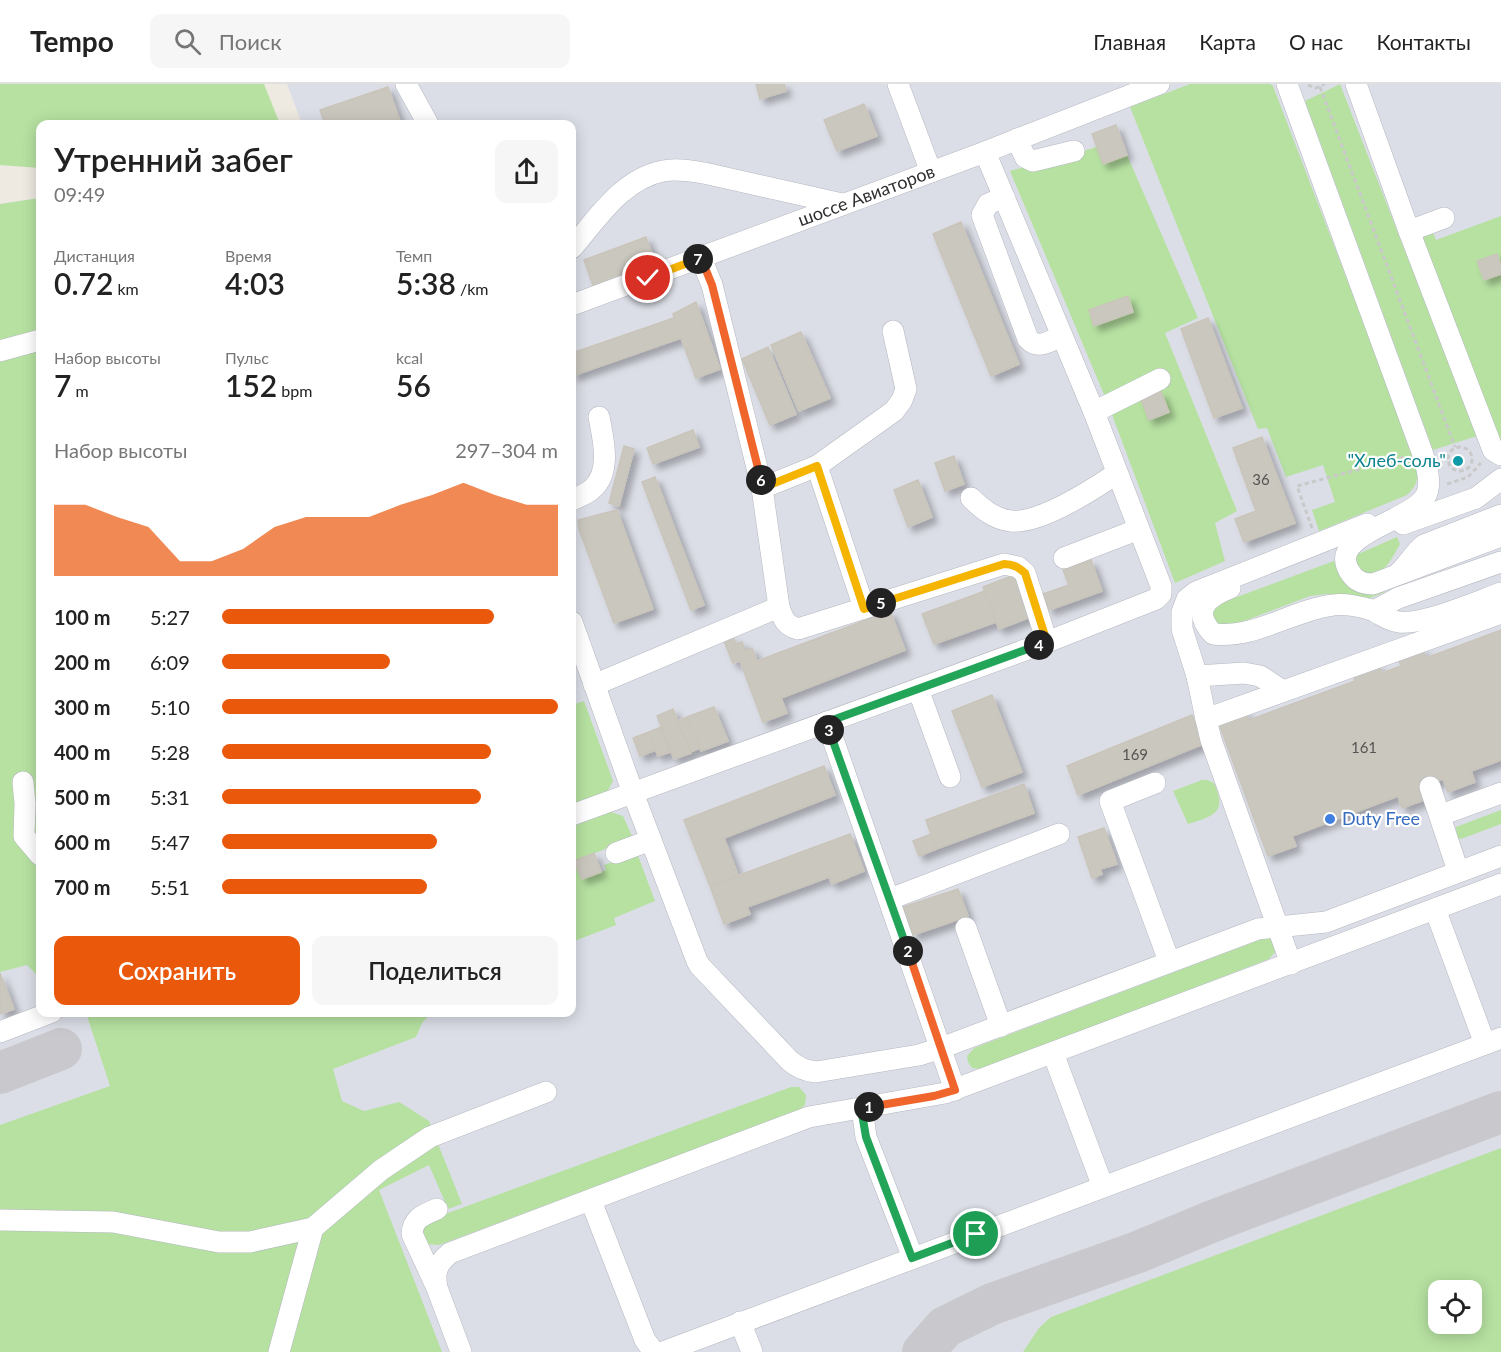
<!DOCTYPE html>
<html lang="ru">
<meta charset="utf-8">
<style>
body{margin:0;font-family:Lato,sans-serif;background:#f6f6f6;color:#222;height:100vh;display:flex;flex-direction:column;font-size:22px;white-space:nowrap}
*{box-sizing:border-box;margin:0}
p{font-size:20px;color:#767676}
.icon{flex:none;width:33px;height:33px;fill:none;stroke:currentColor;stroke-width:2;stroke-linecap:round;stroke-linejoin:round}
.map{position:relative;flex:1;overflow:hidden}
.sheet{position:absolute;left:36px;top:36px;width:540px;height:897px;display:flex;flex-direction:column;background:#fff;border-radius:12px;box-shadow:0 3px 15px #0003}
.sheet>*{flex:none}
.buttons{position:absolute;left:1428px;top:1196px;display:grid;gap:12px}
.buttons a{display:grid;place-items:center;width:54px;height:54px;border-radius:12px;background:#fff;box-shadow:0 3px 15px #0003;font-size:30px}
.pin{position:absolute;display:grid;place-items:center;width:51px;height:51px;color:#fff;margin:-26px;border:3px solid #fff;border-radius:50%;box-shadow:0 2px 6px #0007}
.km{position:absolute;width:30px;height:30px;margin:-15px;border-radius:50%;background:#222;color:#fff;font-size:16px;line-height:30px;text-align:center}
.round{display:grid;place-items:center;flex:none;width:63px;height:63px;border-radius:12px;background:#f6f6f6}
.headline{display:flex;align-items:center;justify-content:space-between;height:102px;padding:0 18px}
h1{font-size:33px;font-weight:600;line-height:45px}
.metrics{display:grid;grid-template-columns:repeat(3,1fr);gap:9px;height:102px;padding:6px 18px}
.metrics div{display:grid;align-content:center}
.metrics b{font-size:30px;font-weight:600}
.metrics small{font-size:16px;font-weight:400}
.metrics p{font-size:16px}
.chart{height:168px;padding:12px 18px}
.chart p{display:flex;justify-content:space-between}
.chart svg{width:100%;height:108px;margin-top:6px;fill:#ea580c;opacity:.7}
.primary-button{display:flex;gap:12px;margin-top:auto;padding:12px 18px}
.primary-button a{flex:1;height:69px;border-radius:12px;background:#ea580c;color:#fff;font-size:24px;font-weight:600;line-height:69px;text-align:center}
.primary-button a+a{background:#f6f6f6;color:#222}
ul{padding:0 18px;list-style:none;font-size:20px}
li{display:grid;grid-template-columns:96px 72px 1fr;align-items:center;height:45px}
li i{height:15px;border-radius:8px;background:#ea580c}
header{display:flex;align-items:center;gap:36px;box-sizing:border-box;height:84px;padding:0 30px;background:#fff;border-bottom:2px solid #e0e0e0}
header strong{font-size:28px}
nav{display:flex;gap:33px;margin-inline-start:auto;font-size:21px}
.search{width:420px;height:54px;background:#f6f6f6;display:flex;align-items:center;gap:15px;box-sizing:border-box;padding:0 21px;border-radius:12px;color:#767676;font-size:22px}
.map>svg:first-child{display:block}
</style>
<header>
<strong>Tempo</strong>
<div class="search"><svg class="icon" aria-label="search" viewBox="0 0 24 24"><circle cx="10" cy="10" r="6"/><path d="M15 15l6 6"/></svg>Поиск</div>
<nav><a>Главная</a><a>Карта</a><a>О нас</a><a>Контакты</a></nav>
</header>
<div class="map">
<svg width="1501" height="1268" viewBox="0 0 1501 1268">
<defs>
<filter id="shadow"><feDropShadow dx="5.5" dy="5.5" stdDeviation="3" flood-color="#0004"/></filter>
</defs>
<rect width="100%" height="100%" fill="#eee9e1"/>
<path fill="#dcdee7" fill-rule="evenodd" d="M 287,0 L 1501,0 L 1501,1268 L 0,1268 L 0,120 L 40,114 L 40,928 L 572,928 L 572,40 L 302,40 ZM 1438,1206 L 1472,1206 L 1472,1239 L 1438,1239 Z"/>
<path fill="#b6e1a1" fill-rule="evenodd" d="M 0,0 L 264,0 L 280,40 L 40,40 L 40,84 L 0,81 Z
M 1190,0 L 1270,0 L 1273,2 L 1416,376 C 1419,391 1419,400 1407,411 L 1319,447 L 1312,426 L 1335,418 L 1323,381 L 1286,393 L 1267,344 L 1258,345 L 1130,23 Z
M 1340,0 L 1477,352 L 1433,366 L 1305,17 Z
M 1097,63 L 1103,80 L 1127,71 L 1198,234 L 1165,249 L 1237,427 L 1215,439 L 1225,477 L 1175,499 L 1108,320 L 1010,87 Z
M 40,114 L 40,894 L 27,881 L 0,888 L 0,120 Z
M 1501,132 L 1501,358 L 1422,152 L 1432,146 L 1436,156 Z
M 1397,453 L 1400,460 C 1391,476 1383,495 1362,489 L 1355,476 L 1358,470 Z
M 1334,477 C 1347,507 1352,512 1385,506 L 1385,508 L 1370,514 L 1357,515 L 1327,510 L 1310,512 L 1226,544 L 1217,543 L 1211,527 L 1218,520 Z
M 584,617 L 613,697 L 606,710 L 572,720 L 572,621 Z
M 1202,696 L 1207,696 L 1214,699 C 1228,729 1213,732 1188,740 L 1173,707 Z
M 605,726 L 623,732 L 633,754 L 575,777 L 581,795 L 606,786 L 604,781 L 637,769 L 655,817 L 614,834 L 616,841 L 572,858 L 572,739 Z
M 1501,726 L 1501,740 L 1461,755 L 1457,754 L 1456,743 Z
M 1268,854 L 1271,855 L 1276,867 L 1269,875 L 982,985 L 972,984 L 968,978 L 967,972 L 974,964 L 1262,855 Z
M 86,929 L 431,929 L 422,939 L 416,953 L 333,985 L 342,1017 L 364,1027 L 399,1018 L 429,1037 L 462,1120 L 448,1125 L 429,1081 L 379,1106 L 442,1268 L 0,1268 L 0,1041 L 110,1002 Z
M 791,1003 L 799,1003 L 806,1011 L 805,1021 L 799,1026 L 439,1161 L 426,1160 L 421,1145 L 429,1136 Z
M 1501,1064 L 1501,1268 L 1023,1268 L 1039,1244 L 1051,1233 ZM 1438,1206 L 1472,1206 L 1472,1239 L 1438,1239 Z"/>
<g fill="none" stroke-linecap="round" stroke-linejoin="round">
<path stroke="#c9c8cc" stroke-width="42" d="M 0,989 L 61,965
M 923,1268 L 945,1243 L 992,1220 L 1138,1168 L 1213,1137 L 1501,1028"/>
</g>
<path fill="#cac7bf" stroke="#cac5ba" stroke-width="1.5" filter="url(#shadow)" d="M 756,0 L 784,0 L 786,7 L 760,15 Z
M 388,3 L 401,40 L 325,40 L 320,26 Z
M 864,20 L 877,52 L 837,67 L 824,36 Z
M 1116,41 L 1127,71 L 1103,80 L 1092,50 Z
M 961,138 L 1019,280 L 991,292 L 933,150 Z
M 646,153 L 656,181 L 594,204 L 584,176 Z
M 1497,170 L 1501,182 L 1501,190 L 1484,196 L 1477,177 Z
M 1128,212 L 1133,228 L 1094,242 L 1089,226 Z
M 696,218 L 720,285 L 696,294 L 681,254 L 572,292 L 572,269 L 674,234 L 673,230 Z
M 1208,234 L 1242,324 L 1214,334 L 1181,245 Z
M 801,248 L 830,314 L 799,327 L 771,261 Z
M 768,263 L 796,330 L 770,341 L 742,275 Z
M 1161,308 L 1169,328 L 1149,336 L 1141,315 Z
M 693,346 L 699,363 L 653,380 L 647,364 Z
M 1262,353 L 1295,439 L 1244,458 L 1235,435 L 1256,427 L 1233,364 Z
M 624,362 L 634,365 L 619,422 L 609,419 Z
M 954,372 L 964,400 L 945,407 L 935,379 Z
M 655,393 L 704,521 L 691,526 L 642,398 Z
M 918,396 L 932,433 L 908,443 L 894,406 Z
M 617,426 L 653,525 L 614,539 L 579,445 L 578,436 Z
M 1091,476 L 1102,507 L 1049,526 L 1043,510 L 1069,501 L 1063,486 Z
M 1017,490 L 1033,532 L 999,545 L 983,503 Z
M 985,507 L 996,538 L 934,560 L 922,530 Z
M 890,527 L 905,566 L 781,614 L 787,629 L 763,638 L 740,577 L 733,579 L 724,557 L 733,553 L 736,560 L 742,558 L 745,567 L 752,564 L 757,577 Z
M 1501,546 L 1501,676 L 1471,687 L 1475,698 L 1448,708 L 1443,695 L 1424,702 L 1429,714 L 1402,724 L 1398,712 L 1292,752 L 1296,762 L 1268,772 L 1218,637 L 1245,627 L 1249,636 L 1355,597 L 1353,590 L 1379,581 L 1382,589 L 1401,582 L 1398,574 L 1423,565 L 1426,574 Z
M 992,611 L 1022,688 L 982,703 L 952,627 Z
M 714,623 L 728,657 L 701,667 L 687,633 Z
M 673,625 L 691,669 L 674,675 L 657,632 Z
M 1192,631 L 1203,660 L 1078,711 L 1067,682 Z
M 687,633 L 700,664 L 690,668 L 678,637 Z
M 661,643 L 670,668 L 658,672 L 649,648 Z
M 649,648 L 656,666 L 640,672 L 633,654 Z
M 824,682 L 835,711 L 724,754 L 738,791 L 710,802 L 684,736 Z
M 1024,700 L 1034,729 L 936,765 L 926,736 Z
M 1104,744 L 1117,780 L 1100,785 L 1102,790 L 1092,794 L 1078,753 Z
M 850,750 L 864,787 L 832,800 L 829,793 L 747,823 L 750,830 L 724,840 L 710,802 Z
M 931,750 L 936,765 L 919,772 L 913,757 Z
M 594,769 L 601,788 L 582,795 L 574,777 Z
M 958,805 L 968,832 L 913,851 L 903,823 Z
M 0,889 L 14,925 L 0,930 Z"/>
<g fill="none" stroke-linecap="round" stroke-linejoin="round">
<defs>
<g id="minor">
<path d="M 406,0 L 428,40"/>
<path d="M 898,0 L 931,88"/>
<path d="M 1287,0 L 1422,368 C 1426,381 1433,400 1425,413 C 1411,438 1321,451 1352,491 C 1357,498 1365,500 1373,500 L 1501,452"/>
<path d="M 1356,0 L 1409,147 L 1493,366 L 1501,371"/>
<path d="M 1017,55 L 1025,73 L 1033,77 L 1074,67"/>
<path d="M 1004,113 L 988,120 L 982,131 L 1028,255 C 1038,266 1050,257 1062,252"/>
<path d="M 1409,147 L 1444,134"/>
<path d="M 572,164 C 597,135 622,95 663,87 C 676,84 691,87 704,89 L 842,120"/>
<path d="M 701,174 L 712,201 L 762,404 L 779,523"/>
<path id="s1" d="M 572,221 L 985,68 L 1159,0"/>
<path d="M 0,267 L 40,256"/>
<path d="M 1094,328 L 1160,295"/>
<path d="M 762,404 L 817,382"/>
<path d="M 971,414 C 982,425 994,435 1011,437 C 1040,440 1092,406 1116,390"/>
<path d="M 572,416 C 578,413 587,410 592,405 C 612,388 603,354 599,333"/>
<path d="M 1367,440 L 1196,508 L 1187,515 L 1182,528 L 1182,545 L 1197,592 L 1206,635 L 1501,529"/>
<path d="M 1403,440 L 1476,414 L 1501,395"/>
<path d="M 1064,474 L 1139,445"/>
<path d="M 1399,489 C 1409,479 1414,469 1424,461 L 1501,431"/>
<path d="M 1230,504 C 1205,514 1192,527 1213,550 C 1255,555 1293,526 1333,521 C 1344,519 1364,523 1374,527 C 1384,532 1387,536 1399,538 C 1424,541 1476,518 1501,509"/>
<path d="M 864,524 L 817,382 L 894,327 L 902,316 L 906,305 L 893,247"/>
<path d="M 1374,527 L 1398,514 L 1501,478"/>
<path d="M 572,538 L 633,709 L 697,877 L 700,882 L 790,977 C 798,984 805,987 816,988 L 919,971 L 941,964 L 1258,845 L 1326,838 L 1501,772"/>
<path d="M 1197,592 L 1244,589 L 1260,592 L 1283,607"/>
<path d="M 594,601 L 779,523 C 783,535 786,542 798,545 L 1004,480 L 1018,483 L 1025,489 L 1047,558"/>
<path d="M 918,605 L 950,693"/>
<path d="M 1206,635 L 1211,656 L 1291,880"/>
<path d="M 827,638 L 955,1006"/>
<path d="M 23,698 L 25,720 L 24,752 L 40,771"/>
<path d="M 1155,699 L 1110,717 L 1169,877"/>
<path d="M 1430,703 L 1458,787"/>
<path d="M 572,731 L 1047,558 L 1156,515 L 1161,510 L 1161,502 L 1094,328 L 985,68"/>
<path d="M 1441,731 L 1501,709"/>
<path d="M 616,769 L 651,756"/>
<path d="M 890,815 L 1059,750"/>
<path d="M 1435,825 L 1485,960"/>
<path d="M 966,844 L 1001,942"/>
<path d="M 0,948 L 52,928"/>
<path d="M 1053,969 L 1103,1103"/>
<path d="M 862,1024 L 866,1053 L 913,1174"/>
<path d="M 591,1117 L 645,1256 L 654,1268"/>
<path d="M 437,1125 C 423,1131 413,1134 412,1150 L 437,1204 L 461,1268"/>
<path d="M 0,1136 L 113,1138 L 219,1158 L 250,1158 L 313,1144 L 381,1086 L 430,1053 L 546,1008"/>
<path d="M 437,1204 C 434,1187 437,1180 450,1169 L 809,1033 L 945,1009 L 1501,800"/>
<path d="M 740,1238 L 752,1268"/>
<path d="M 279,1268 L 313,1144"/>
<path d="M 663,1268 L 1501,954"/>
</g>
</defs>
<use href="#minor" stroke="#b4b7c0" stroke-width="22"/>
<path stroke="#c9c9c9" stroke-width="3" stroke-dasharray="4.5 3" stroke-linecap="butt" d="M 1308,1 L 1316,4 L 1325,0
M 1320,3 L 1455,363
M1448 375a12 12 0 1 1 24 0a12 12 0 1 1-24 0Z
M 1447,400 L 1468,393 L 1481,379
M 1312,444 L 1297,402 L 1405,373"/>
<use href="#minor" stroke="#fff" stroke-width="21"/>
</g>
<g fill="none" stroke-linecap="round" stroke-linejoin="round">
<defs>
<path id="split-1" d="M 869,1023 L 861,1024 L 866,1053 L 912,1174 L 976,1150"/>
<path id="split-2" d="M 869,1023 L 934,1012 L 955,1006 L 908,867"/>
<path id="split-3" d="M 829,646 L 908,867"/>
<path id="split-4" d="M 829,646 L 827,638 L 1039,561"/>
<path id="split-5" d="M 881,519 L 1004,480 C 1013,480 1018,483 1025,489 L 1047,558 L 1039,561"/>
<path id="split-6" d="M 761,396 L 762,404 L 817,382 L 864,525 L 881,519"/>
<path id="split-7" d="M 698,175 L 701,174 L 712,201 L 761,396"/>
<path id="split-8" d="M 648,194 L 698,175"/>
</defs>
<use href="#split-1" stroke="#fff" stroke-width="12"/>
<use href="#split-2" stroke="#fff" stroke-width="12"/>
<use href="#split-3" stroke="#fff" stroke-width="12"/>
<use href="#split-4" stroke="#fff" stroke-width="12"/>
<use href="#split-5" stroke="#fff" stroke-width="12"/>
<use href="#split-6" stroke="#fff" stroke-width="12"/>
<use href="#split-7" stroke="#fff" stroke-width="12"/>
<use href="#split-8" stroke="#fff" stroke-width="12"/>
<use href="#split-1" stroke="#22a559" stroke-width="8"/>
<use href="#split-2" stroke="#f0652b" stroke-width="8"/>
<use href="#split-3" stroke="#22a559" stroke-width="8"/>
<use href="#split-4" stroke="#22a559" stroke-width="8"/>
<use href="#split-5" stroke="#f5b400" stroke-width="8"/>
<use href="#split-6" stroke="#f5b400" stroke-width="8"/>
<use href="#split-7" stroke="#f0652b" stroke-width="8"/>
<use href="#split-8" stroke="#f5b400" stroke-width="8"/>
</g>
<circle fill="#0f9aa8" stroke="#fff" stroke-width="2" cx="1458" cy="377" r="6"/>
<circle fill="#3f7fe0" stroke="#fff" stroke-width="2" cx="1330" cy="735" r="6"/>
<g text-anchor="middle" stroke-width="4.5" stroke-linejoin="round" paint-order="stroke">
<g font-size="15" fill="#555452">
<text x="1261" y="401">36</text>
<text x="1364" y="669">161</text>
<text x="1135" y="676">169</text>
</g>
<g font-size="18" fill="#2e2e2e" stroke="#fff">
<text dy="6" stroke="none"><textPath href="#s1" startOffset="314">шоссе Авиаторов</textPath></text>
</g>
<g font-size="18" fill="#0d838f" stroke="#fff" text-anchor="end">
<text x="1446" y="383">"Хлеб-соль"</text>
</g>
<g font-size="18" fill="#366cbe" stroke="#fff" text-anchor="start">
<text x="1342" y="741">Duty Free</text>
</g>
</g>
</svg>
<div class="buttons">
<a><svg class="icon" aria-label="locate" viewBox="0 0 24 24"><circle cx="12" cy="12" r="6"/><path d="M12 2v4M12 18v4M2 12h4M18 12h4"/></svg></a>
</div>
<div class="pin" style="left:976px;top:1150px;background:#1e9e55"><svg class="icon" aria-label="arrive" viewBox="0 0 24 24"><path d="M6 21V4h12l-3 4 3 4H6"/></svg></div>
<div class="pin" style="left:648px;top:194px;background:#d93025"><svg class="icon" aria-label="check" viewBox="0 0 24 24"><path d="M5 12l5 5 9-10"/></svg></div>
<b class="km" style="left:869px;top:1023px">1</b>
<b class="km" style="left:908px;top:867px">2</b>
<b class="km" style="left:829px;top:646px">3</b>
<b class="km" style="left:1039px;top:561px">4</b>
<b class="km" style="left:881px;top:519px">5</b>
<b class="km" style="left:761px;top:396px">6</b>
<b class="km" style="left:698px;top:175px">7</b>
<section class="sheet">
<div class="headline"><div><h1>Утренний забег</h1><p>09:49</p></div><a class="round"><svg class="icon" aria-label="share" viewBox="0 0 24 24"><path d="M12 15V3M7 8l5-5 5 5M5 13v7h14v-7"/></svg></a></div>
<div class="metrics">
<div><p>Дистанция</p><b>0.72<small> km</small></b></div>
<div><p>Время</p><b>4:03</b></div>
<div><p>Темп</p><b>5:38<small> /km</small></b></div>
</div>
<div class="metrics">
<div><p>Набор высоты</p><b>7<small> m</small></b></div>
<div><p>Пульс</p><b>152<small> bpm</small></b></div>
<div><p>kcal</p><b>56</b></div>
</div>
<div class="chart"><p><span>Набор высоты</span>297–304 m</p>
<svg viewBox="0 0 160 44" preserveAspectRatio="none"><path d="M0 44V15L10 15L20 20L30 24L40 38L50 38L60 33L70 24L80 20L90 20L100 20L110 15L120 11L130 6L140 11L150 15L160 15V44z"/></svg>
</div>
<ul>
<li><b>100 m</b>5:27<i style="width:81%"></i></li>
<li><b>200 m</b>6:09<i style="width:50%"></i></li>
<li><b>300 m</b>5:10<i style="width:100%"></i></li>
<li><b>400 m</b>5:28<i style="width:80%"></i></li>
<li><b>500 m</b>5:31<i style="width:77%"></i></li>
<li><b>600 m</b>5:47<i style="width:64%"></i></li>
<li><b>700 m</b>5:51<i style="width:61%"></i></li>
</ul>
<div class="primary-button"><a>Сохранить</a><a>Поделиться</a></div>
</section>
</div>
